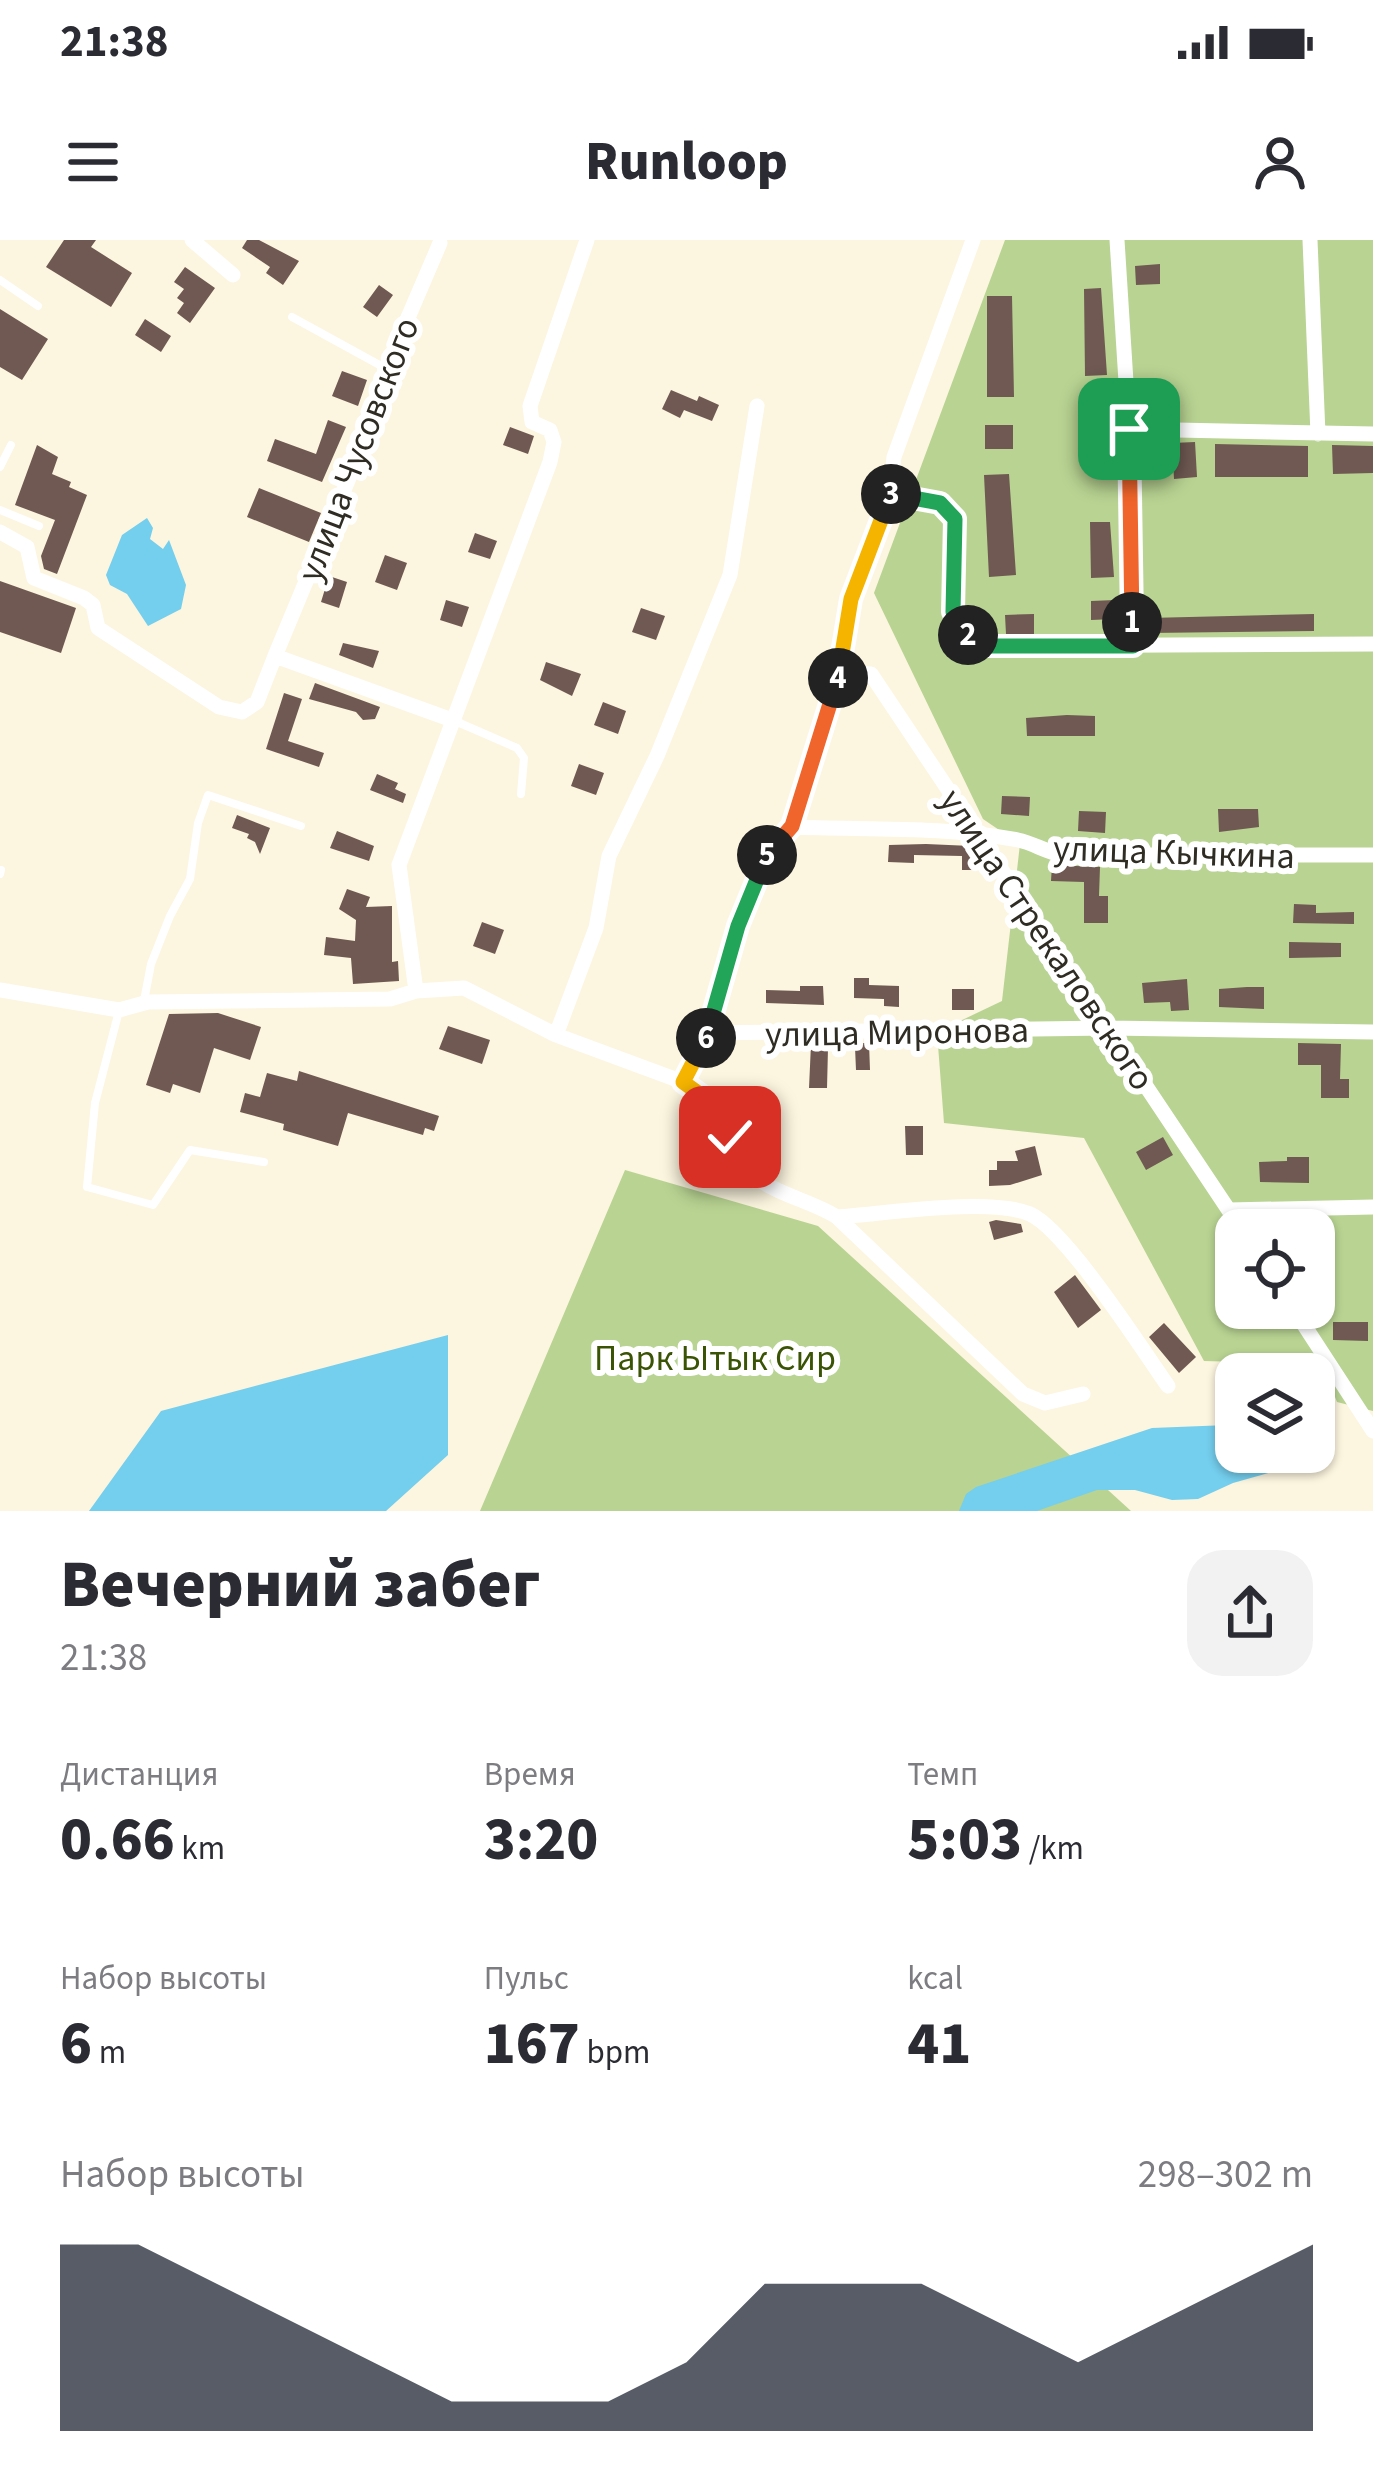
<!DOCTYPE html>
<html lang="ru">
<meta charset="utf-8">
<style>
body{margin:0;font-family:"Source Sans 3",sans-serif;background:#f2f2f3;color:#2b2b33;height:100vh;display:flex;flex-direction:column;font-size:45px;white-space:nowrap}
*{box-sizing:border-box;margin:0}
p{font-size:39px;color:#7c7c81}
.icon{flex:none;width:66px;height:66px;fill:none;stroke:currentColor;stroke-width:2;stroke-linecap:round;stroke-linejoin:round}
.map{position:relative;height:1271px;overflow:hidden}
.details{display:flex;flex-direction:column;background:#fff;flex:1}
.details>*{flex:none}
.controls{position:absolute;left:1215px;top:969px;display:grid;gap:24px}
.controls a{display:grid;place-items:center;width:120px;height:120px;border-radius:24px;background:#fff;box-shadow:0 3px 9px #0004;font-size:60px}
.pin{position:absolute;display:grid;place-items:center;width:102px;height:102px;color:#fff;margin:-51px;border-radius:24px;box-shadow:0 6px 18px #0006}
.km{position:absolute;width:60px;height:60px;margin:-30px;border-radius:50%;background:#222;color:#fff;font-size:33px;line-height:60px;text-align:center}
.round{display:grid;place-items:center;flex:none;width:126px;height:126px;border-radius:36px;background:#f2f2f3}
.headline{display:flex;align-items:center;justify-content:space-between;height:204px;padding:0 60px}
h1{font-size:66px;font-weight:800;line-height:90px}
.metrics{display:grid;grid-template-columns:repeat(3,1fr);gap:18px;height:204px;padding:12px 60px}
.metrics div{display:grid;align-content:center}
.metrics b{font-size:60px;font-weight:800}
.metrics small{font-size:33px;font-weight:400}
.metrics p{font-size:33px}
.chart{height:336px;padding:24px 60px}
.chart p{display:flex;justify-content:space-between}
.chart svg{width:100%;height:216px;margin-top:12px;fill:#111827;opacity:.7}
.status{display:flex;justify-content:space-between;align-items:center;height:84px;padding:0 60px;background:#fff;direction:ltr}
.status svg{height:33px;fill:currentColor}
header{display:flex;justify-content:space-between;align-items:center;height:156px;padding:0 60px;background:#fff;font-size:54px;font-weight:800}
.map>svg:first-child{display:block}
</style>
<div class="status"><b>21:38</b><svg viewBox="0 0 49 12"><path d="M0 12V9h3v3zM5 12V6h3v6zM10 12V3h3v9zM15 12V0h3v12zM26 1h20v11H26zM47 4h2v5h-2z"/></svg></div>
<header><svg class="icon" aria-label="menu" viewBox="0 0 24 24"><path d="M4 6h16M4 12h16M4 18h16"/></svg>Runloop<svg class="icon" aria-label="person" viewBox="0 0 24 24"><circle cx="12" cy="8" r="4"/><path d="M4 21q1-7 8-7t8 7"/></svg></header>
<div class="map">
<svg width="1373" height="1271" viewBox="0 0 1373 1271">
<rect width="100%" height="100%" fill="#fcf5df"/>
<path fill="#b8d392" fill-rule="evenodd" d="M 1005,0 L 1373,0 L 1373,1171 L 1337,1162 L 1322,1124 L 1204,1121 L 1084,898 L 944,883 L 937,792 L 1002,761 L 1020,604 L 983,579 L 874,353 ZM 1236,990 L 1314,990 L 1314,1068 L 1236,1068 Z
M 625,930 L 818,986 L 1131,1271 L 480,1271 Z"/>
<path fill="#74ceed" d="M 147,278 L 153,288 L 150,299 L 163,309 L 169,300 L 186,345 L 181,369 L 148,386 L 127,354 L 110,345 L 106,335 L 122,295 Z
M 448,1095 L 448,1215 L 386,1271 L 89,1271 L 161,1171 Z
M 1228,1185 L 1236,1189 L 1236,1212 L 1293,1212 L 1297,1214 L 1286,1228 L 1233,1243 L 1198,1259 L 1172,1260 L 1135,1250 L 1097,1250 L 1037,1271 L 959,1271 L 966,1254 L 976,1247 L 1152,1188 Z"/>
<path fill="#6f5952" d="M 64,0 L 96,0 L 91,7 L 132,33 L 111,67 L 46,27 Z
M 247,0 L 259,0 L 299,21 L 283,45 L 266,33 L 270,27 L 242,8 Z
M 1160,24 L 1160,44 L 1136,45 L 1135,26 Z
M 185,27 L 215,48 L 190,83 L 177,73 L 184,63 L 177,58 L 184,49 L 174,42 Z
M 379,45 L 393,55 L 377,77 L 363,67 Z
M 1101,48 L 1107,135 L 1085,136 L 1084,49 Z
M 987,56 L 1012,56 L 1014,157 L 987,157 Z
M 0,69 L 48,99 L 22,140 L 0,127 Z
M 145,79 L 171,96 L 161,112 L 135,95 Z
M 342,131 L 367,140 L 358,166 L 332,156 Z
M 1166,145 L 1167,168 L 1144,170 L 1142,146 Z
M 671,150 L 697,161 L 699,156 L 719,165 L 712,181 L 684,170 L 680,178 L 662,169 Z
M 1109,157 L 1111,213 L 1090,214 L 1087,159 Z
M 328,180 L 346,187 L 322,242 L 267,221 L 275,199 L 316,214 Z
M 985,185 L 1013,185 L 1013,209 L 985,209 Z
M 510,187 L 534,196 L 528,214 L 503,205 Z
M 1195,202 L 1197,237 L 1174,239 L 1172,203 Z
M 1215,204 L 1308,206 L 1308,237 L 1215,237 Z
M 37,205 L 58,217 L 52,234 L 71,242 L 69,247 L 87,255 L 57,334 L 44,329 L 41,316 L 55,280 L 15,265 Z
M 1332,205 L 1373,206 L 1373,233 L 1333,234 Z
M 1009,234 L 1016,335 L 989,337 L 984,235 Z
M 259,248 L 321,273 L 309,302 L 247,277 Z
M 1090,282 L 1110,282 L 1114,337 L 1091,338 Z
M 475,293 L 497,301 L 490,319 L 468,312 Z
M 385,315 L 407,323 L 397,350 L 375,342 Z
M 329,336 L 347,342 L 339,368 L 321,362 Z
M 0,341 L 76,368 L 61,413 L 0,392 Z
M 446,360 L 469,367 L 462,387 L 440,380 Z
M 1115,360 L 1115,379 L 1091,380 L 1091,361 Z
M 641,368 L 665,376 L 656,400 L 632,392 Z
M 1034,374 L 1034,394 L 1006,394 L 1005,375 Z
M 1314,374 L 1314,391 L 1149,393 L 1148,378 Z
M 343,403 L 379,411 L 373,428 L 339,415 Z
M 546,422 L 581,434 L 572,456 L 540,440 Z
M 315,443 L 380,467 L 375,479 L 363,480 L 356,472 L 309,459 Z
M 284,453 L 302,459 L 288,501 L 324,513 L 319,527 L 266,509 Z
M 603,462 L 626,471 L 618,494 L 594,485 Z
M 1067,475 L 1095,476 L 1095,496 L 1027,496 L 1026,478 Z
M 579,524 L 604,533 L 596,555 L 571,546 Z
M 377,534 L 398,543 L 395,549 L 406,554 L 403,563 L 370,550 Z
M 1002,556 L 1030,557 L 1029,576 L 1001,574 Z
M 1218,569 L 1258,569 L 1259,587 L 1219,592 Z
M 1079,571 L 1106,572 L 1105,593 L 1078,591 Z
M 237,575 L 270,588 L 260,614 L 255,602 L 247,598 L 249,594 L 232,588 Z
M 337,591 L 374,606 L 369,621 L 330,608 Z
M 926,604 L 971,606 L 976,613 L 976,630 L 962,630 L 962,616 L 914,615 L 914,623 L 888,622 L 889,605 Z
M 1052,625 L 1100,627 L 1099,656 L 1108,656 L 1108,683 L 1084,683 L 1084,642 L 1051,641 Z
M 347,649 L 370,657 L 366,667 L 392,666 L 392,722 L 398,721 L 399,741 L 353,744 L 351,718 L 324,715 L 326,697 L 355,701 L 356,680 L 339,669 Z
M 1294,664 L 1316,665 L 1316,673 L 1354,672 L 1354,684 L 1293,683 Z
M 482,682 L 504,690 L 495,714 L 473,706 Z
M 1289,702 L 1341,703 L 1341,717 L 1289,718 Z
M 854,738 L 869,738 L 869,745 L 899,746 L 899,767 L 884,766 L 884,759 L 854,758 Z
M 1187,739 L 1189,770 L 1171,771 L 1170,762 L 1144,763 L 1142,743 Z
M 800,746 L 823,746 L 824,765 L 766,763 L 766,750 L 800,751 Z
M 1247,747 L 1264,747 L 1264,769 L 1219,767 L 1219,749 Z
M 952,749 L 974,749 L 974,770 L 952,770 Z
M 218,773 L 261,787 L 250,820 L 214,808 L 200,853 L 173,844 L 170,853 L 146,845 L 169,774 Z
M 448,786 L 490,800 L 482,824 L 439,809 Z
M 869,803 L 870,830 L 856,830 L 855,807 L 828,808 L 827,848 L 809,848 L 811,804 Z
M 1298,803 L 1341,804 L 1340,839 L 1349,839 L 1349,858 L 1321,858 L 1321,825 L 1298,825 Z
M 299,831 L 439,876 L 434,891 L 425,888 L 423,895 L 348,873 L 338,906 L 283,890 L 284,884 L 240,872 L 245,853 L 260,857 L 267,833 L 297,841 Z
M 905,886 L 923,886 L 923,915 L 906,915 Z
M 1163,897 L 1173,915 L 1146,930 L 1136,912 Z
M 1035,906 L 1042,935 L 1010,945 L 989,946 L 989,930 L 997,930 L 997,921 L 1018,921 L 1015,911 Z
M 1287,917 L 1309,917 L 1309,943 L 1260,942 L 1259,922 L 1287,921 Z
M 996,980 L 1021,984 L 1023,992 L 994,1000 L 989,982 Z
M 1075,1035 L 1101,1070 L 1078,1088 L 1054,1052 Z
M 1333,1082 L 1368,1082 L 1368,1101 L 1333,1100 Z
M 1164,1083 L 1196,1117 L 1179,1133 L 1149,1097 Z"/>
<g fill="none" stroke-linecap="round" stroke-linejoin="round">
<path stroke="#fff" stroke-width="8" d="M 0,40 L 38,66
M 292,77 L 385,128
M 0,227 L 11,205
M 0,270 L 39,286
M 455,481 L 517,508 L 524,518 L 521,554
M 0,634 L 1,630
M 144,761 L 151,724 L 170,676 L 190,639 L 198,583 L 208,555 L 301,586
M 119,771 L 95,863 L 87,947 L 153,965 L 190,910 L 264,922"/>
<path stroke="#fff" stroke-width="15" d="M 192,0 L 233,35
M 1117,0 L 1129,189 L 1133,407
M 1310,0 L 1318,194
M 440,3 L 386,129 L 361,209 L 275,416 L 455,481
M 1129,189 L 1373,194
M 890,254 L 940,263 L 955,279 C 954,330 940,370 981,406 L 1373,404
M 0,292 L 27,307 L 34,338 L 84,358 L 93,365 L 98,388 L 219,467 L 242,472 L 257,462 L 275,416
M 840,432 L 871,434 L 1242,990
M 792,587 C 866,590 945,586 1018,600 C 1033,603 1046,612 1062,615 L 1373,615
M 0,750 L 119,770 L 148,762 L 390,759 L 416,751 L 464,748 L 556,795 L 683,842 C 729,869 717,891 744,926 C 766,953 809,959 837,977 L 1023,1154 L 1045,1163 L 1083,1154
M 416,751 L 399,625 L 550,222 L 554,202 L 550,190 L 532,182 L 530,166 L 587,0
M 708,793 L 1109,788 L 1373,792
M 556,795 L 596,688 L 609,616 L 657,516 L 730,335 L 757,166
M 683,842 L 708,793 L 738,686 L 766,617 L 792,587 L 840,432 L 851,359 L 890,254 L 894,217 L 973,0
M 1229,970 L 1373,967
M 837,977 C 883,974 991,957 1030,974 C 1066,990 1142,1109 1168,1146
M 1293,1068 L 1373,1191"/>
</g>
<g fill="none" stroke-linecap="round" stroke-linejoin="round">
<defs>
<path id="split-1" d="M 1129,189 L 1132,382"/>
<path id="split-2" d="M 968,395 L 982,406 L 1133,406 L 1132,382"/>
<path id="split-3" d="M 891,254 L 940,263 L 955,279 L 953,372 L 968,395"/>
<path id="split-4" d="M 838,438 L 851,359 L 891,254"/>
<path id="split-5" d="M 767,615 L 792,586 L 838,438"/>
<path id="split-6" d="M 706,798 L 738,686 L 767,615"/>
<path id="split-7" d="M 706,798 L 683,842 L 716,866 L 730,897"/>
</defs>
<use href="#split-1" stroke="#fff" stroke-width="24"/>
<use href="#split-2" stroke="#fff" stroke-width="24"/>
<use href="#split-3" stroke="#fff" stroke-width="24"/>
<use href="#split-4" stroke="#fff" stroke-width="24"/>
<use href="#split-5" stroke="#fff" stroke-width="24"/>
<use href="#split-6" stroke="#fff" stroke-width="24"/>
<use href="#split-7" stroke="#fff" stroke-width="24"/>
<use href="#split-1" stroke="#f0652b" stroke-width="15"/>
<use href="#split-2" stroke="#22a559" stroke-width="15"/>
<use href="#split-3" stroke="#22a559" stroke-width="15"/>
<use href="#split-4" stroke="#f5b400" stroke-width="15"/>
<use href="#split-5" stroke="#f0652b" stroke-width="15"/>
<use href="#split-6" stroke="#22a559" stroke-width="15"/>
<use href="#split-7" stroke="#f5b400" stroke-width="15"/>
</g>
<g text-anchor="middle" stroke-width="12" stroke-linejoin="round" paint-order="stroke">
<g font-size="36" fill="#2e2c23" stroke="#fff">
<text transform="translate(357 209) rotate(-69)" y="13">улица Чусовского</text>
<text transform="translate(1174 611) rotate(2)" y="13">улица Кычкина</text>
<text transform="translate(1048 699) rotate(56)" y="13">улица Стрекаловского</text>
<text transform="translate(897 791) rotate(-1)" y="13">улица Миронова</text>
</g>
<g font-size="36" fill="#3b5305" stroke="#fff">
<text x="715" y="1130">Парк Ытык Сир</text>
</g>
</g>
</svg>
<div class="controls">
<a><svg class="icon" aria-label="locate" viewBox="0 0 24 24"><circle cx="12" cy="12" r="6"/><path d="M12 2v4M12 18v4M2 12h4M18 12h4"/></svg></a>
<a><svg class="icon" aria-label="layers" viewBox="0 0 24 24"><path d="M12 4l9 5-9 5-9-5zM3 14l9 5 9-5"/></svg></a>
</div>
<div class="pin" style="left:1129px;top:189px;background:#1e9e55"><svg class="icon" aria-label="arrive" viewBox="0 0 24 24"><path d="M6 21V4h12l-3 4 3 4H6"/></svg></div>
<div class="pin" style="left:730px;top:897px;background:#d93025"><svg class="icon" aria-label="check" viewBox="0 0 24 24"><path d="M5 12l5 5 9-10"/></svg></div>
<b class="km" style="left:1132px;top:382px">1</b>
<b class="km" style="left:968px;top:395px">2</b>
<b class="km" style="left:891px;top:254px">3</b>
<b class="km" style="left:838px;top:438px">4</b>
<b class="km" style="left:767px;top:615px">5</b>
<b class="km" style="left:706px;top:798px">6</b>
</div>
<section class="details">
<div class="headline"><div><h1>Вечерний забег</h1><p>21:38</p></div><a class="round"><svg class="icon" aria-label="share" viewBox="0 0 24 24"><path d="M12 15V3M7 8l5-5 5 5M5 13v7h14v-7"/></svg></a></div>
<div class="metrics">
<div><p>Дистанция</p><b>0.66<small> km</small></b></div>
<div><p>Время</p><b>3:20</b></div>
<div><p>Темп</p><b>5:03<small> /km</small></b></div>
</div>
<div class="metrics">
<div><p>Набор высоты</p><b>6<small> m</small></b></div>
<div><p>Пульс</p><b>167<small> bpm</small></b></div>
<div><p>kcal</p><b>41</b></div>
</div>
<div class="chart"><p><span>Набор высоты</span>298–302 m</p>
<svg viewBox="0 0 160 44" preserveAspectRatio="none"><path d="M0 44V6L10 6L20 14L30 22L40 30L50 38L60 38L70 38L80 30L90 14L100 14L110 14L120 22L130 30L140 22L150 14L160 6V44z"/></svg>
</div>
</section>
